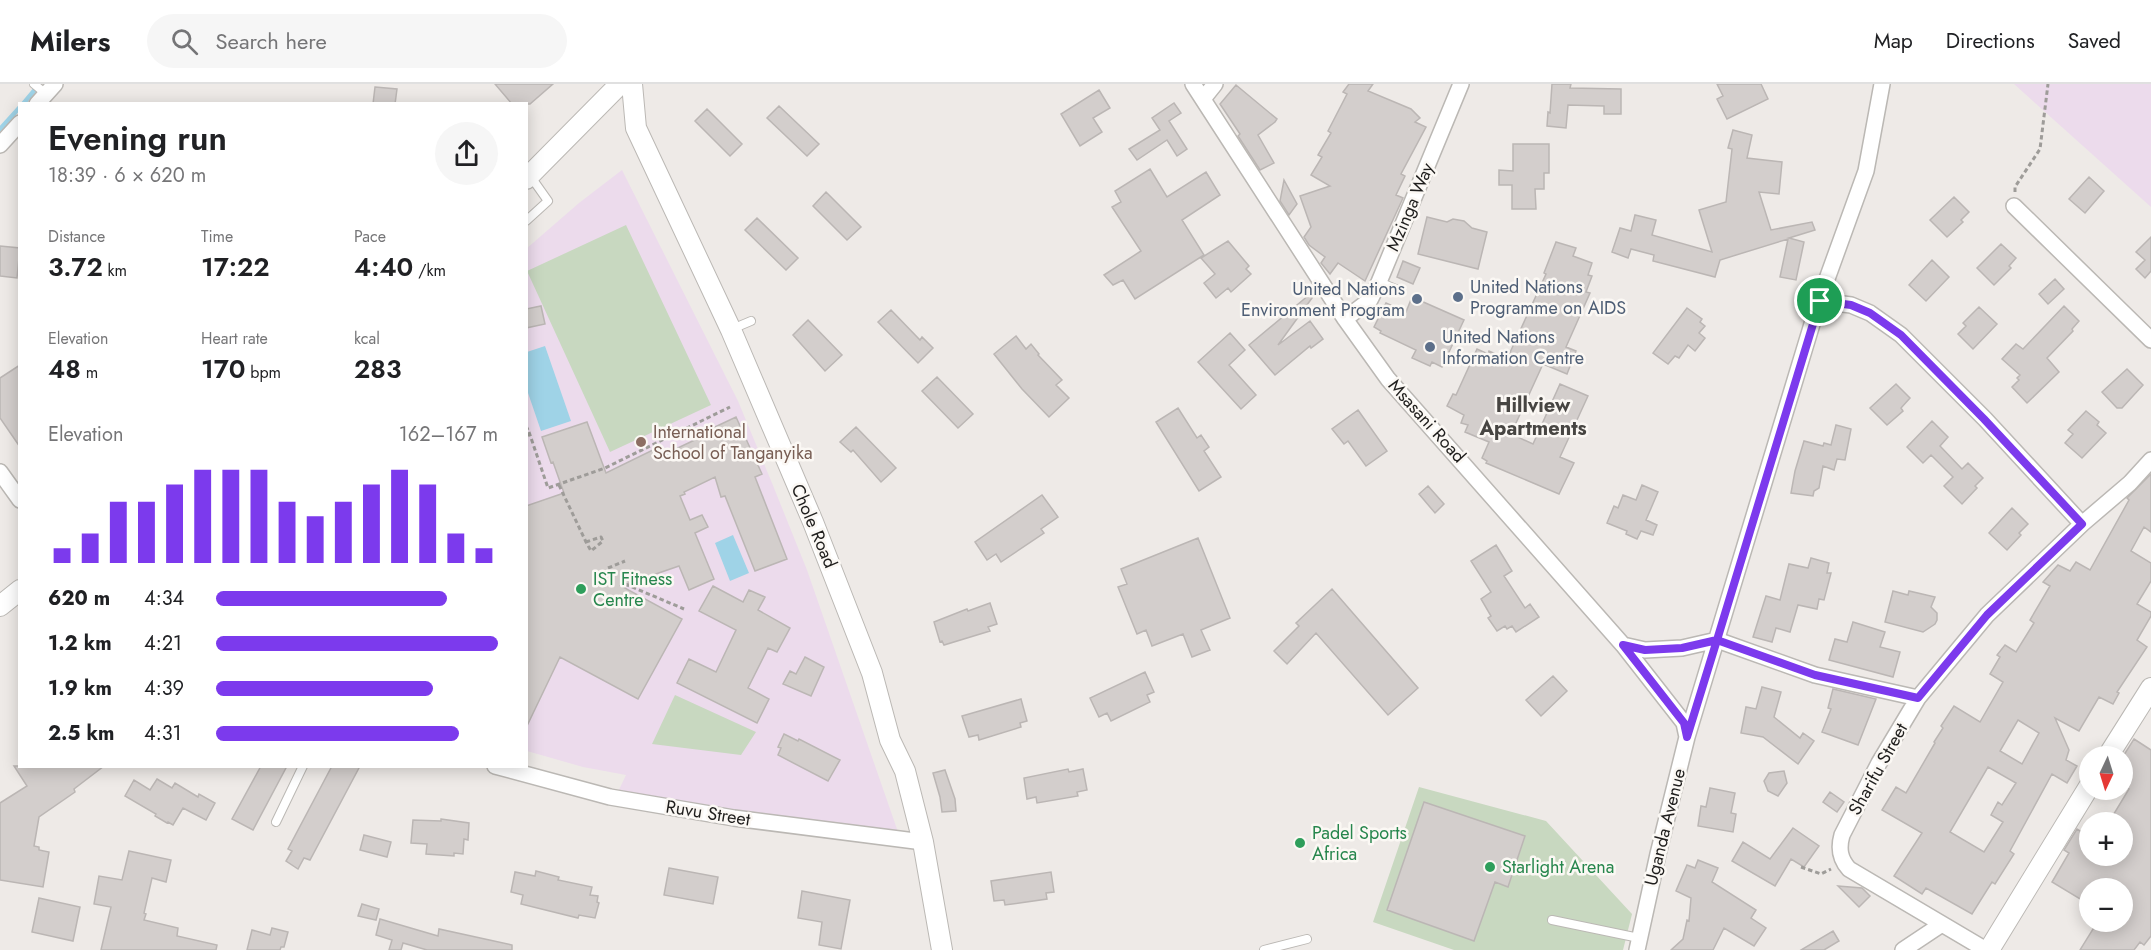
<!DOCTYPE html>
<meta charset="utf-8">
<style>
body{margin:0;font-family:Jost,sans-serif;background:#f6f6f6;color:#202124;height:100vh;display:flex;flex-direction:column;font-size:22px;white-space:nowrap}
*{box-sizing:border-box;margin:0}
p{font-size:20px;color:#757577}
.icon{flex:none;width:33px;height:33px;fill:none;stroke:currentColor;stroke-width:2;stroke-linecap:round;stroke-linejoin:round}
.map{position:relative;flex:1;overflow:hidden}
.sheet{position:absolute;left:18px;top:18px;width:510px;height:666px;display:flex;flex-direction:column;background:#fff;border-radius:0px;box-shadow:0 3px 15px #0003}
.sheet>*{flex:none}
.needle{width:39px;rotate:184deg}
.tools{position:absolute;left:2079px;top:662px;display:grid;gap:12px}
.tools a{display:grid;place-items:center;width:54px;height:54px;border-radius:50%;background:#fff;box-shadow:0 3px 15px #0003;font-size:30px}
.pin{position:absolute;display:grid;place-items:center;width:51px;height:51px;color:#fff;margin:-26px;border:3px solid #fff;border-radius:50%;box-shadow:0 2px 6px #0007}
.round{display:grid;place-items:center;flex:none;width:63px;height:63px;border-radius:32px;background:#f6f6f6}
.head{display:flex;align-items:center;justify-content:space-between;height:102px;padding:0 30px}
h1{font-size:33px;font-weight:600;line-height:45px}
.metrics{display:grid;grid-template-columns:repeat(3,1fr);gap:9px;height:102px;padding:6px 30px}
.metrics div{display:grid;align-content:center}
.metrics b{font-size:26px;font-weight:600}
.metrics small{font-size:16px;font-weight:400}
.metrics p{font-size:16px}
.chart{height:168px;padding:12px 30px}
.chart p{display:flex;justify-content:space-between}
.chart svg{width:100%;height:108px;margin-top:6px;stroke:#7c3aed;stroke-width:6}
ul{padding:0 30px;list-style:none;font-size:20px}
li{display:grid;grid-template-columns:96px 72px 1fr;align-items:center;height:45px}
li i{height:15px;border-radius:8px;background:#7c3aed}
header{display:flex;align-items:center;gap:36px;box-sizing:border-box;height:84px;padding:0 30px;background:#fff;border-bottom:2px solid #e0e0e0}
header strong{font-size:28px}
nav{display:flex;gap:33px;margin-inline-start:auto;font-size:21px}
.search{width:420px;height:54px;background:#f6f6f6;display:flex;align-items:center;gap:15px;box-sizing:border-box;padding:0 21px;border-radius:33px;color:#757577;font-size:22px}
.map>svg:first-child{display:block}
</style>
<header>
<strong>Milers</strong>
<div class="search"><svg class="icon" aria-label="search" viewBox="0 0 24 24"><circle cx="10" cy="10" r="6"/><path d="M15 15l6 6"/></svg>Search here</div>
<nav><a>Map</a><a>Directions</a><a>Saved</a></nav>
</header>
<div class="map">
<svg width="2151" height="866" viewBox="0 0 2151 866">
<rect width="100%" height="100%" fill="#eeeae7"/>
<path fill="#ecdbec" d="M 2014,0 L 2151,0 L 2151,123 Z
M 622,86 L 738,317 L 772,399 L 807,486 L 898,748 L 760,733 L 617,710 L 626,691 L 583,683 L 527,667 L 526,165 L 579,119 Z"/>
<path fill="#c8d8c0" d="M 626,141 L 711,321 L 610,368 L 527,187 Z
M 675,611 L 756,648 L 741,671 L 652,660 Z
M 1419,703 L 1546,737 L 1632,830 L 1623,866 L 1454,866 L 1373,838 Z"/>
<path fill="#9fd3e7" d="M 545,262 L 571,337 L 541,347 L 527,306 L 527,268 Z
M 733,451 L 749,489 L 730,497 L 715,459 Z"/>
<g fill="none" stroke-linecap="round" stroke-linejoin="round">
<path stroke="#9fd3e7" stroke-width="4.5" d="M 23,20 L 38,2
M 0,45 L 20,23"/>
</g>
<path fill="#d3cecc" stroke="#bbb6b4" stroke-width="1.5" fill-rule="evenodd" d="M 495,0 L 553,0 L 530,20 L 512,20 Z
M 1349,0 L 1373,0 L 1368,7 L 1411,25 L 1420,34 L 1415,38 L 1426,43 L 1401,90 L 1405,92 L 1396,111 L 1403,114 L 1365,197 L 1338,179 L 1330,190 L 1321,179 L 1325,173 L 1309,161 L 1304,153 L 1311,143 L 1300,112 L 1330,102 L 1311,91 L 1322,73 L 1318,71 L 1331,49 L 1328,47 L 1347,10 L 1343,8 Z
M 1552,0 L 1571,0 L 1570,4 L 1621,5 L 1621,30 L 1604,30 L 1604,22 L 1568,21 L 1566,44 L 1547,42 L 1548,28 L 1550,29 Z
M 1717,0 L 1761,0 L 1768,15 L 1727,35 L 1717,15 L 1723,12 Z
M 1236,1 L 1277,35 L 1275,38 L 1258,51 L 1274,79 L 1260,86 L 1238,52 L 1240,50 L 1220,20 Z
M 375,3 L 397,5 L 395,20 L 373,20 Z
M 1099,6 L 1110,24 L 1093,34 L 1102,48 L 1080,62 L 1061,30 Z
M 1174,19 L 1181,29 L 1169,37 L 1187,65 L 1177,72 L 1167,56 L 1137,76 L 1129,65 L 1160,46 L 1152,34 Z
M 779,22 L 819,60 L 807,72 L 767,34 Z
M 707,25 L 742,60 L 730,72 L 695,37 Z
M 1733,46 L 1752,51 L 1747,74 L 1782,78 L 1779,110 L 1759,108 L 1771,146 L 1812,138 L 1815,146 L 1789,154 L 1804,158 L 1796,196 L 1780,193 L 1788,155 L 1720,176 L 1715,193 L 1653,177 L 1654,171 L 1631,165 L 1628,174 L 1612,168 L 1620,144 L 1631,147 L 1635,131 L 1656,136 L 1652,151 L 1712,168 L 1699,126 L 1726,118 L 1732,65 L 1728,64 Z
M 1513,60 L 1549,60 L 1549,89 L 1544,89 L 1544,105 L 1535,105 L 1536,125 L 1512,125 L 1512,101 L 1499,101 L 1499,86 L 1513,87 Z
M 1150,85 L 1167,113 L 1206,88 L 1220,111 L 1182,136 L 1204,171 L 1135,215 L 1123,196 L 1113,201 L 1104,191 L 1141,167 L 1112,123 L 1121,118 L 1115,107 Z
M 2089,93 L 2104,107 L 2085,129 L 2069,115 Z
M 1284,96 L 1297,120 L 1289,131 L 1280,117 Z
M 826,108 L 861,143 L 847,156 L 813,122 Z
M 1954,113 L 1969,128 L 1961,136 L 1963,138 L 1947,153 L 1930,136 Z
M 1427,133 L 1447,138 L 1453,135 L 1464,137 L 1472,144 L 1487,148 L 1478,185 L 1418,170 Z
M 757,134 L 798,174 L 786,186 L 745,146 Z
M 2151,153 L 2151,187 L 2145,194 L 2136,185 L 2145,176 L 2136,168 Z
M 1228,157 L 1249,182 L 1246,185 L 1251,190 L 1231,208 L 1228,204 L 1216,214 L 1204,199 L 1215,190 L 1201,174 Z
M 1556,158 L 1576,164 L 1573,172 L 1592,179 L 1588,191 L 1592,192 L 1586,208 L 1590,209 L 1566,263 L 1576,267 L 1567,290 L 1543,280 L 1511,350 L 1533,360 L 1560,300 L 1588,312 L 1560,373 L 1574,379 L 1559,410 L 1486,379 L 1487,377 L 1482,374 L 1489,358 L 1465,348 L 1468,341 L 1461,339 L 1464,331 L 1447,322 L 1453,310 L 1456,311 L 1477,265 L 1488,270 L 1489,267 L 1507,275 L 1546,190 L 1544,189 Z
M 2001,160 L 2016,174 L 2009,182 L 2011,184 L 1994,201 L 1977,184 Z
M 0,162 L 20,164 L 17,194 L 0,192 Z
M 1932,176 L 1949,193 L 1926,217 L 1909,201 Z
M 1403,177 L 1420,184 L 1413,200 L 1397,193 Z
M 2055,195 L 2064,205 L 2048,220 L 2039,210 Z
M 1309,211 L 1312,214 L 1278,261 L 1310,237 L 1323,255 L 1311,264 L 1310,262 L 1275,291 L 1249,261 Z
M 1412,213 L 1464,236 L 1442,283 L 1432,278 L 1430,282 L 1412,274 L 1416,266 L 1380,249 L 1381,247 L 1374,243 L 1386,219 L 1406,228 Z
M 541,222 L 545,240 L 526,244 L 526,225 Z
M 2064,222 L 2079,237 L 2072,245 L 2073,247 L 2047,274 L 2059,288 L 2027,319 L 2012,303 L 2019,296 L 2017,294 L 2020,291 L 2002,275 L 2016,260 L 2023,265 Z
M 1979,223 L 1997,240 L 1973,265 L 1958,250 L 1966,242 L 1963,239 Z
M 1687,224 L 1702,235 L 1700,238 L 1705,242 L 1699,249 L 1705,254 L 1695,267 L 1688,261 L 1679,274 L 1675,272 L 1668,280 L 1653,269 Z
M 891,226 L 920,256 L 922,253 L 933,264 L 918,279 L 878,238 Z
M 808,236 L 842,271 L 825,287 L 793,251 Z
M 1230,249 L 1245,266 L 1229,281 L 1256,311 L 1241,325 L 1198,278 Z
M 1016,252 L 1026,265 L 1031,260 L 1039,270 L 1038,271 L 1062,296 L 1056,301 L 1069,314 L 1049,333 L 1022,305 L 994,270 Z
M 20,281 L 20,363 L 0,334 L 0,294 Z
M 2127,285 L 2143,301 L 2122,324 L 2117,324 L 2102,308 Z
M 937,293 L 973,330 L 958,344 L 922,307 Z
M 1896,300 L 1910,314 L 1901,324 L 1903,327 L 1887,341 L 1870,324 Z
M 1178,324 L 1197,354 L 1201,351 L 1209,363 L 1204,367 L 1221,393 L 1199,407 L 1156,338 Z
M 1358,326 L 1387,367 L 1366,382 L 1348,357 L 1344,360 L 1332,345 Z
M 2086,327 L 2099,338 L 2097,341 L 2106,349 L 2082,374 L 2065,359 L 2073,350 L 2068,346 Z
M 736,333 L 762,390 L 755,393 L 787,475 L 755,487 L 725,412 L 721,413 L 715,393 L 684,408 L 685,410 L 680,412 L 690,436 L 702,431 L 708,443 L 695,449 L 714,495 L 689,506 L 679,482 L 621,502 L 682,535 L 638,615 L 560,573 L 526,644 L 526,422 L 564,409 L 553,378 L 551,379 L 542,353 L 587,338 L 606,389 L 661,362 L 665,370 L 716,346 L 715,343 Z
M 1932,337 L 1948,353 L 1940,362 L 1962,385 L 1968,379 L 1983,394 L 1975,402 L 1977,404 L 1962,420 L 1944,402 L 1953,393 L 1931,371 L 1923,379 L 1907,363 Z
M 1836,341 L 1851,345 L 1845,376 L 1837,375 L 1834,386 L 1823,382 L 1819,404 L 1814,407 L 1813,412 L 1791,409 L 1795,387 L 1804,357 L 1823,362 L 1824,359 L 1831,361 Z
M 856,343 L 896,384 L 881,398 L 853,366 L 851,368 L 840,358 Z
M 2151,390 L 2151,448 L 2144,443 L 2131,467 L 2151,479 L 2151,497 L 2137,520 L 2151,528 L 2151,532 L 2137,556 L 2147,563 L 2117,608 L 2119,609 L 2113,620 L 2099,613 L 2079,647 L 2055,634 L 2069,666 L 2066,676 L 2077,682 L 2067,699 L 2052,690 L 2010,767 L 2014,770 L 1995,800 L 1992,798 L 1972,830 L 1926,804 L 1922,810 L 1894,792 L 1922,749 L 1882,726 L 1896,703 L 1906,709 L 1935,659 L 1934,658 L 1943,644 L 1941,642 L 1954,622 L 1980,638 L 2003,598 L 1990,590 L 2000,573 L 1997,571 L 2005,561 L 2016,568 L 2034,539 L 2030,536 L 2050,502 L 2043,498 L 2058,481 L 2070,487 L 2076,478 L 2090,486 L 2129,416 L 2127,414 ZM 2018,636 L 2039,649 L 2022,680 L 2000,667 ZM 1988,683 L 2016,699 L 2002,721 L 1998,718 L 1991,731 L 2003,738 L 1984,768 L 1950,748 Z
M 1642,401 L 1658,408 L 1646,436 L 1657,441 L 1653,451 L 1641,447 L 1637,455 L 1626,450 L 1627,447 L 1607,439 L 1614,422 L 1618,424 L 1623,411 L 1636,416 Z
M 1428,402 L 1444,420 L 1435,429 L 1419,410 Z
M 1042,411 L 1058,433 L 1041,445 L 1044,449 L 1001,478 L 996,470 L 987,476 L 975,458 Z
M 2012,424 L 2028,440 L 2019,449 L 2021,451 L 2007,466 L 1989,449 Z
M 1198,454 L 1230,534 L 1201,546 L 1210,566 L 1192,573 L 1183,550 L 1152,562 L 1146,546 L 1137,550 L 1118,503 L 1127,500 L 1121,485 Z
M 1496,461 L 1512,487 L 1504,492 L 1525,524 L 1530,520 L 1539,533 L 1516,548 L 1512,542 L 1507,545 L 1505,542 L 1497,547 L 1488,534 L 1491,532 L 1481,515 L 1491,508 L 1471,477 Z
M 1811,474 L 1829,479 L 1827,489 L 1831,489 L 1824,516 L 1819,515 L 1817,525 L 1798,521 L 1790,548 L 1776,544 L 1772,558 L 1753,553 L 1766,512 L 1780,516 L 1789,480 L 1808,484 Z
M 713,502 L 743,518 L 749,506 L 765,513 L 758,526 L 790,544 L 777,568 L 768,564 L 748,604 L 769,615 L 757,639 L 677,599 L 689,575 L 716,588 L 736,546 L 699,527 Z
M 1332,505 L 1418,604 L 1388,631 L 1316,549 L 1287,580 L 1274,567 L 1299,542 L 1296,539 Z
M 1893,507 L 1908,511 L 1909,507 L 1935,513 L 1931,523 L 1937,529 L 1937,536 L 1935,540 L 1923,548 L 1885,538 Z
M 990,519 L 997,540 L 988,543 L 990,547 L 944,561 L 942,557 L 940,558 L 934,538 L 967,525 L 968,527 Z
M 1853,538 L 1885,548 L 1880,563 L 1900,568 L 1893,593 L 1829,576 L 1835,555 L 1847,558 Z
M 805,573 L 824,583 L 811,612 L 783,600 L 790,587 L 796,590 Z
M 1145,588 L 1154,608 L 1147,611 L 1150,618 L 1111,637 L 1107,629 L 1099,633 L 1090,614 Z
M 1553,592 L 1567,607 L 1541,632 L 1526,616 Z
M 1762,603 L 1781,608 L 1774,633 L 1800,654 L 1803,649 L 1814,657 L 1798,680 L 1763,653 L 1741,649 L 1746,623 L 1756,625 Z
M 1833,605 L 1876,615 L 1858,661 L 1822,648 L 1831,625 L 1828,624 Z
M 1021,615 L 1027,637 L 1020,639 L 1021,643 L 979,656 L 978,651 L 969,653 L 962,632 Z
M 784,650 L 798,657 L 799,655 L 840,676 L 828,697 L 778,671 L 781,664 L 778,663 Z
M 2134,655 L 2151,666 L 2151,852 L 2144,861 L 2140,858 L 2134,866 L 2080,866 L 2098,837 L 2122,837 L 2122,804 L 2090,804 L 2090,821 L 2052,798 L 2069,769 L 2064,766 L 2077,745 L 2090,753 L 2090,771 L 2122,771 L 2122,738 L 2111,738 L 2114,734 L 2112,733 L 2129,705 L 2122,701 L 2122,674 Z
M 14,682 L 104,682 L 74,705 L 75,708 L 39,733 L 34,762 L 39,763 L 39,766 L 49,768 L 43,803 L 0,796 L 0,719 L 27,702 Z
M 261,682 L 287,682 L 253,746 L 232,735 Z
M 332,682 L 360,682 L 310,776 L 304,774 L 298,785 L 286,777 L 292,767 L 288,765 Z
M 1068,685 L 1069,688 L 1083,685 L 1087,706 L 1077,708 L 1078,712 L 1037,719 L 1036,713 L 1027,715 L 1024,694 Z
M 945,686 L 955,715 L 956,727 L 942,728 L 940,713 L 933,689 Z
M 1784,687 L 1787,699 L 1778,712 L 1768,707 L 1764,697 L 1769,689 Z
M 157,695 L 172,704 L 175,699 L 198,713 L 199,710 L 215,719 L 206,736 L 183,724 L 173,741 L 168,738 L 167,739 L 155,732 L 156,730 L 125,712 L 134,696 L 150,706 Z
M 1710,704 L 1735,709 L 1731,729 L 1736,730 L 1733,748 L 1698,742 L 1701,722 L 1706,723 Z
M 1830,708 L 1844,718 L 1837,728 L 1823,718 Z
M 1424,718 L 1525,752 L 1508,803 L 1495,798 L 1474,857 L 1387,826 Z
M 441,735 L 469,739 L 468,756 L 464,755 L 463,770 L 454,769 L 454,772 L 426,770 L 427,760 L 411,759 L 413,736 L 441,737 Z
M 1793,744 L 1819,762 L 1804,783 L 1791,775 L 1775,802 L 1732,777 L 1743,758 L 1770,775 Z
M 364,751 L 391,758 L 387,773 L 360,766 Z
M 129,767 L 171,776 L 166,798 L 152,794 L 144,829 L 146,830 L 144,836 L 178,844 L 177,852 L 217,861 L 216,866 L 101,866 L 111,823 L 94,820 L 99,792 L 122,796 Z
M 1698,776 L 1718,784 L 1712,798 L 1756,826 L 1751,834 L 1766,844 L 1754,862 L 1724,844 L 1713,866 L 1671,866 L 1683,855 L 1687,836 L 1689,837 L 1691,814 L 1676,807 L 1687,781 L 1695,784 Z
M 669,784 L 718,793 L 713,820 L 664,811 Z
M 536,787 L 559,793 L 558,796 L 592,803 L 590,811 L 598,812 L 597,818 L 599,819 L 595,834 L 579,831 L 578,834 L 521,820 L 523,811 L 511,808 L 515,788 L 535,792 Z
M 1051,788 L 1054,808 L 1046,809 L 1047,815 L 1005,821 L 1004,816 L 994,817 L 991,797 Z
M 1838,802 L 1862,804 L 1870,812 L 1859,823 Z
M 802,807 L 850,816 L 841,865 L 819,861 L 822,838 L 798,834 Z
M 39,814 L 80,823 L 73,857 L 32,848 Z
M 362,820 L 379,825 L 376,836 L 358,832 Z
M 380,835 L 438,852 L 439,845 L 512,861 L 512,866 L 427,866 L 403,859 L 401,866 L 389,866 L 392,856 L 376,851 Z
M 272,844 L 288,848 L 284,863 L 281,863 L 280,866 L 247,866 L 252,846 L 270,851 Z
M 1833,847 L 1839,857 L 1824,866 L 1801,866 Z"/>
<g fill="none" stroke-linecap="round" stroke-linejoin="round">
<defs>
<path id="service" d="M 34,0 L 46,10
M 526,137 L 548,117 L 531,93
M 1379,198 L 1396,205
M 732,245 L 751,237
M 276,738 L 303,682
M 1552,836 L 1639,854
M 1264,866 L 1307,855"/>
<path id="minor" d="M 1193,0 L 1345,235 L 1388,295 L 1623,561 L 1684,639 L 1687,653
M 1203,15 L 1215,0
M 37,20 L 55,0
M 0,61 L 20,39
M 2014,122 L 2151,256
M 1819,217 L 1851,221 L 1870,229 L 1901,251 L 1985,335 L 2082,440
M 1345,235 L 1370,216 L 1379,198 L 1461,0
M 0,388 L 20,416
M 1623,561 L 1645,566 L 1682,564 L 1717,556 L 1815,591 L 1918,614
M 495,682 L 610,713 L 734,734 L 923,758
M 1637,866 L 1658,770 L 1687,653 L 1819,217 L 1866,87 L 1882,0
M 1903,866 L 1942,840
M 1986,866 L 1849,785 C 1840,775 1838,765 1842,751 L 1879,679 L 1918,614 L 1987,531 L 2082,440 L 2130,399 L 2151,376"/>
<path id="tertiary" d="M 632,0 L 636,44 L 731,246 L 813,438 L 872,589 L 890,656 L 905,687 L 923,758 L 942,866
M 526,95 L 620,0
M 0,522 L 20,506
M 2108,672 L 2151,604
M 1989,866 L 2090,701"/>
</defs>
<use href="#service" stroke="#bbb8b4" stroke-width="10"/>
<use href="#minor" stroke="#bbb8b4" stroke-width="18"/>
<use href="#tertiary" stroke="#bbb8b4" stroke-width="22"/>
<path stroke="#9e9c99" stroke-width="3" stroke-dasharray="4.5 3" stroke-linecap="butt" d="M 2015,108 L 2015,103 L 2040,65 L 2048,0
M 526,342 L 529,348 L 526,354
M 529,348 L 548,404 L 605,384 L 730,323
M 559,401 L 586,458 L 591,467 L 603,457 L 601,453 L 586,458
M 608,484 L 625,477
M 625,500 L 684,525
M 1801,783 L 1821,790 L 1831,785"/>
<use href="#service" stroke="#fff" stroke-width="8"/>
<use href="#minor" stroke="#fff" stroke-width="15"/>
<use href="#tertiary" stroke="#fff" stroke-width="20"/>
</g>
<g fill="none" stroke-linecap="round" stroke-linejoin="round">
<defs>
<path id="route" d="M 1820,217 L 1717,556 L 1682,564 L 1645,566 L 1623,561 L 1684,639 L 1687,653 L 1717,556 L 1815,591 L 1918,614 L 1987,531 L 2082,440 L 1984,335 L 1901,251 L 1870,229 L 1851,221 L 1820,217"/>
</defs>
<use href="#route" stroke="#fff" stroke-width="12"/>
<use href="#route" stroke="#7c3aed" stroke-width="8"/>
</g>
<g fill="#5c6f8a" stroke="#fbf8f4" stroke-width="2">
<circle cx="1458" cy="213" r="6"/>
<circle cx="1417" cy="215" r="6"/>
<circle cx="1430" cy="263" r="6"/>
</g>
<circle fill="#8d6e63" stroke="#fbf8f4" stroke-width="2" cx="641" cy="358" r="6"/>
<g fill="#2e9e5b" stroke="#fbf8f4" stroke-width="2">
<circle cx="581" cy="505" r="6"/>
<circle cx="1300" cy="759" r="6"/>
<circle cx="1490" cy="783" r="6"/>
</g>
<g text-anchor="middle" stroke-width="5" stroke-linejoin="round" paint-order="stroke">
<g font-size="18" fill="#1f1e1d" stroke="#fbf8f4">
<text transform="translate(1410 123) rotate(-67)" y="6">Mzinga Way</text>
<text transform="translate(1427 337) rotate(48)" y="6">Msasani Road</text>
<text transform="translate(814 442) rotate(67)" y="6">Chole Road</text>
<text transform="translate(1878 685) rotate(-61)" y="6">Sharifu Street</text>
<text transform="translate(708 729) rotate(9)" y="6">Ruvu Street</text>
<text transform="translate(1665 743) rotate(-76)" y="6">Uganda Avenue</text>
</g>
<g font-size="18" fill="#4e5e75" stroke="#fbf8f4" text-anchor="start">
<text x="1470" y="209">United Nations<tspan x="1470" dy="21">Programme on AIDS</tspan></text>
<text x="1405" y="211" text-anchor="end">United Nations<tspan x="1405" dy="21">Environment Program</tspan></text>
<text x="1442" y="259">United Nations<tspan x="1442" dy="21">Information Centre</tspan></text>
</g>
<g font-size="18" fill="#785e54" stroke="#fbf8f4" text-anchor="start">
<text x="653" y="354">International<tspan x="653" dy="21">School of Tanganyika</tspan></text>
</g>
<g font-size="18" fill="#27864d" stroke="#fbf8f4" text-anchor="start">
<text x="593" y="501">IST Fitness<tspan x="593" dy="21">Centre</tspan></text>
<text x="1312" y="755">Padel Sports<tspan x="1312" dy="21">Africa</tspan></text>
<text x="1502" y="789">Starlight Arena</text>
</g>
<g font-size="20" font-weight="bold" fill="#474542" stroke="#fbf8f4">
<text x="1533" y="328">Hillview<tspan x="1533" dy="23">Apartments</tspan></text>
</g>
</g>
</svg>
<div class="tools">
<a><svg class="needle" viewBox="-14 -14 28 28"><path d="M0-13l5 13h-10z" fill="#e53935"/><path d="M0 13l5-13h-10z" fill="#757577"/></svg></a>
<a>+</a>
<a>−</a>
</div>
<div class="pin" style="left:1820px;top:217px;background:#1e9e55"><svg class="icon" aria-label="arrive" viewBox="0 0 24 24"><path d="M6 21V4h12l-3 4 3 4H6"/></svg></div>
<section class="sheet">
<div class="head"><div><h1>Evening run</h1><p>18:39 · 6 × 620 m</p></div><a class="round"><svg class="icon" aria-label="share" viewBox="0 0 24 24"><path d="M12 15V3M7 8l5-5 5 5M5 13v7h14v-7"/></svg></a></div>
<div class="metrics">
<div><p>Distance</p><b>3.72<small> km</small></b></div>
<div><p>Time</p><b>17:22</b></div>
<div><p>Pace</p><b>4:40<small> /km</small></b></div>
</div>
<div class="metrics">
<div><p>Elevation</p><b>48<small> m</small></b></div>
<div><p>Heart rate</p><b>170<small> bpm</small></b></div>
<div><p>kcal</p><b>283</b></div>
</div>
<div class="chart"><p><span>Elevation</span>162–167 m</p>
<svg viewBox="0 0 160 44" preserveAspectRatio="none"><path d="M5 44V38M15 44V32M25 44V19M35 44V19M45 44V12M55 44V6M65 44V6M75 44V6M85 44V19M95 44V25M105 44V19M115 44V12M125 44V6M135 44V12M145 44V32M155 44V38"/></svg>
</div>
<ul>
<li><b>620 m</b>4:34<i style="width:82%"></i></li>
<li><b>1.2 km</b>4:21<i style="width:100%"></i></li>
<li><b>1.9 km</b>4:39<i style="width:77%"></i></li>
<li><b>2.5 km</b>4:31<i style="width:86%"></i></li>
</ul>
</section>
</div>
